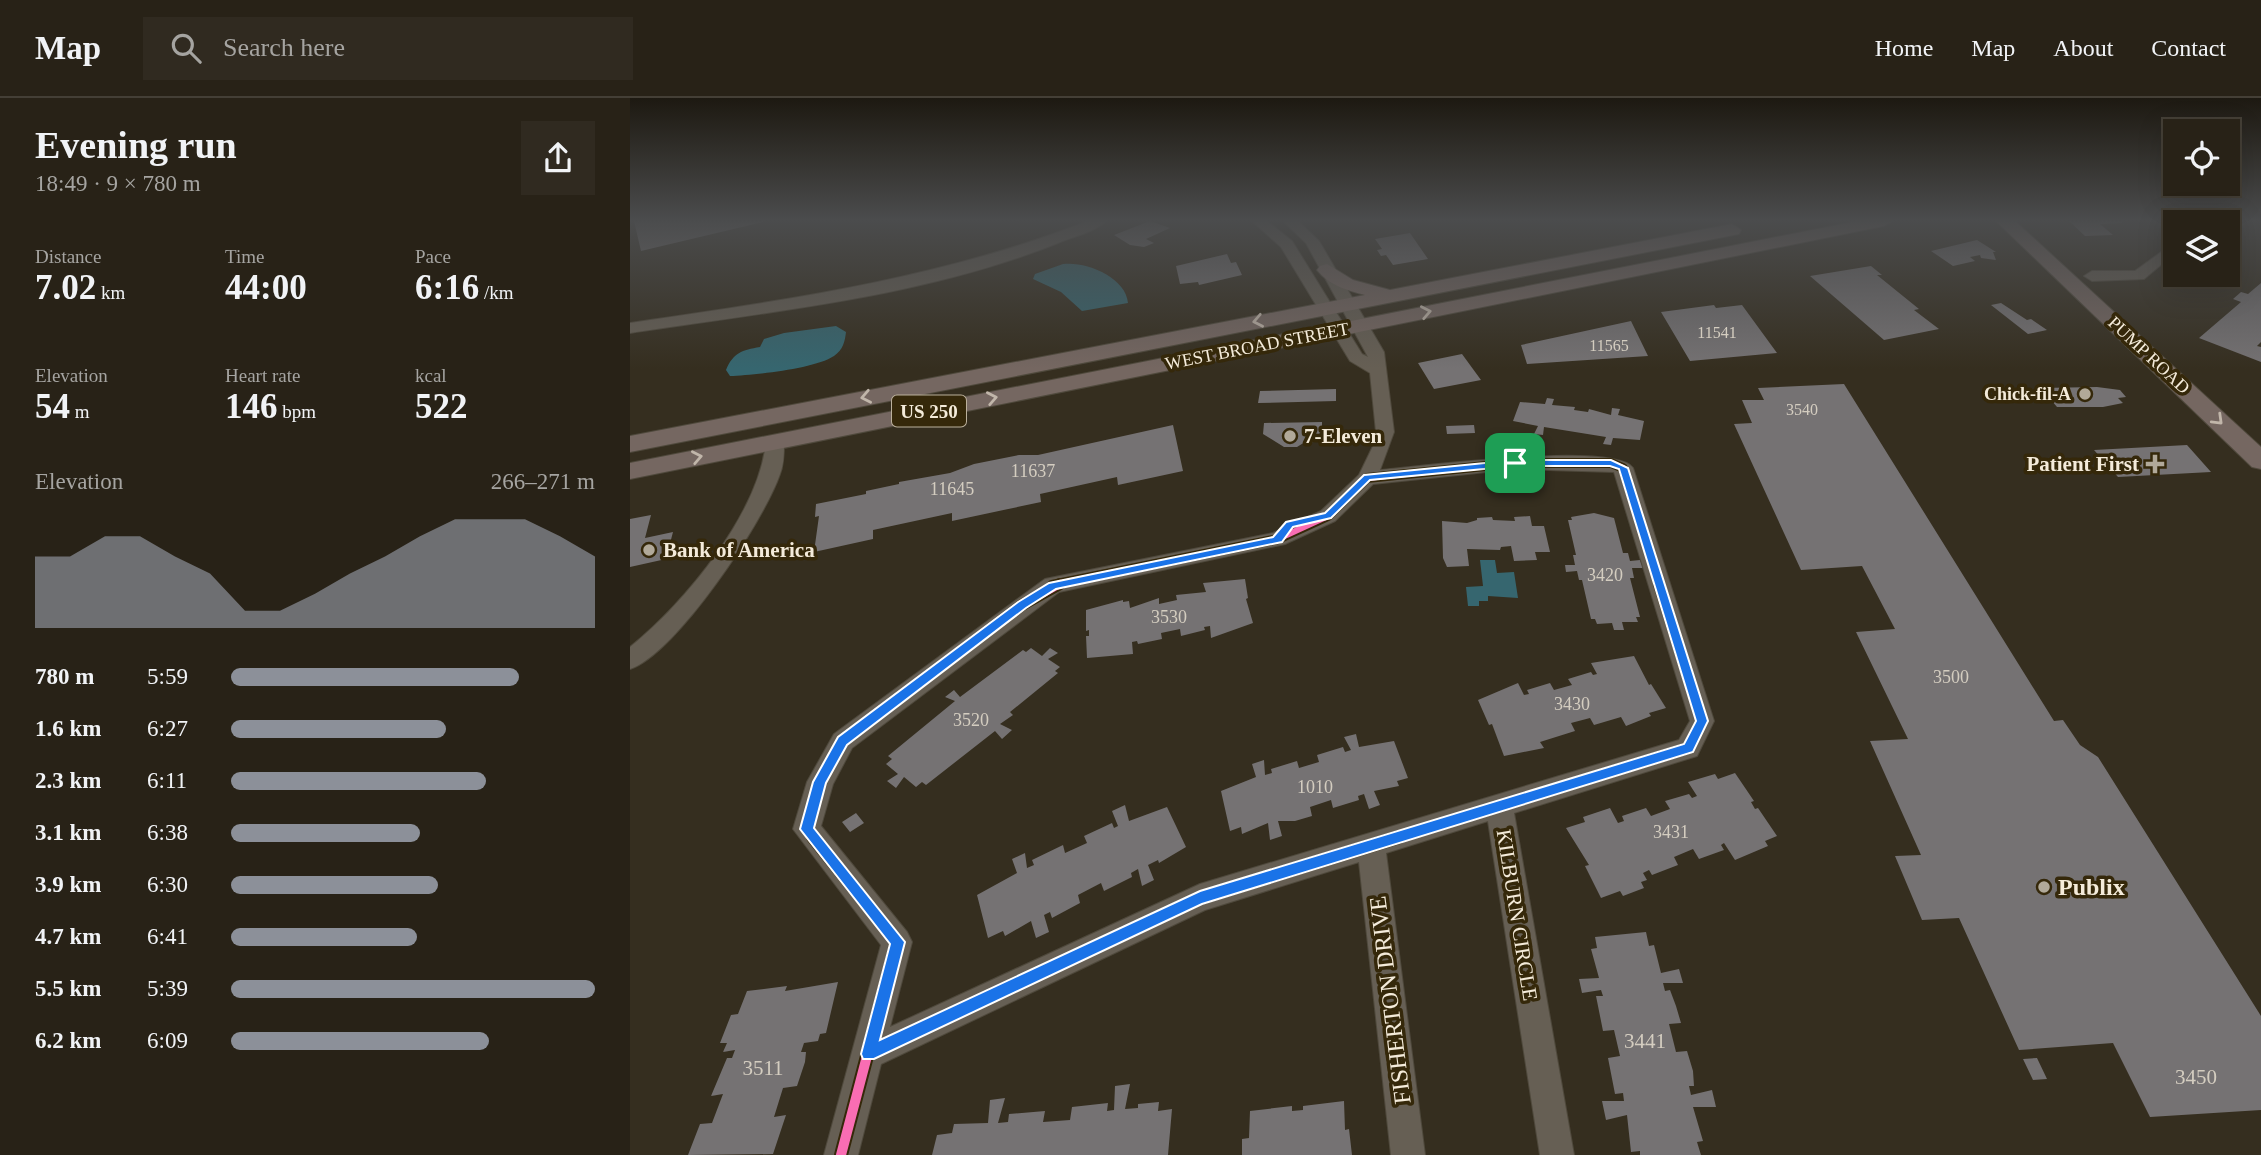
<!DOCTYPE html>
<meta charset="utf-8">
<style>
body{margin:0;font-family:Georgia,serif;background:#302a20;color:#f1f3f6;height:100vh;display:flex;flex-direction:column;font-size:26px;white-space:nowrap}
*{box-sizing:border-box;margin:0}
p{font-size:23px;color:#a5a4a1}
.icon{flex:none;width:38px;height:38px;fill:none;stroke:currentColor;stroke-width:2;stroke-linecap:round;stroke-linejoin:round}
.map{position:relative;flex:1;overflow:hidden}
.sheet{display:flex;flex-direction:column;background:#282217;width:630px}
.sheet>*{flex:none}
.controls{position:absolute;left:1533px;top:21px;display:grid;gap:14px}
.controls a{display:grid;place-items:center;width:77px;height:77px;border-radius:0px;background:#282217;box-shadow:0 7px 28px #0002,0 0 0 2px #443f36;font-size:35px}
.pin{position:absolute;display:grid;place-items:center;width:60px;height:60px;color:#fff;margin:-30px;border-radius:14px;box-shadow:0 4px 10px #0006}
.round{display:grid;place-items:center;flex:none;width:74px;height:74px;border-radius:0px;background:#302a20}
.overview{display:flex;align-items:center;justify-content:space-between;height:119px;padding:0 35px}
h1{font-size:38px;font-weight:800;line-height:52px}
.stats{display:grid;grid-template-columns:repeat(3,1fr);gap:10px;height:119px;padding:7px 35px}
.stats div{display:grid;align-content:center}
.stats b{font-size:35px;font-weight:800}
.stats small{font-size:19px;font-weight:400}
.stats p{font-size:19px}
.chart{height:196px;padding:14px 35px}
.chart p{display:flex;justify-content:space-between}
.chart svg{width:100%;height:126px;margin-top:7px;fill:#8c9099;opacity:.7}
ul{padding:0 35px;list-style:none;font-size:23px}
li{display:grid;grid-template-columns:112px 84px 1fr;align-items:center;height:52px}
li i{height:18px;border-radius:9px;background:#8c9099}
header{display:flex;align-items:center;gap:42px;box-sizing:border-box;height:98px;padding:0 35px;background:#282217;border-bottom:2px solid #443f36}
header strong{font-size:33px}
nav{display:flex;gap:38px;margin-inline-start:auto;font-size:24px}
.search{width:490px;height:63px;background:#302a20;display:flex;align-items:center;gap:18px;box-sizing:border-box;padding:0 24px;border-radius:0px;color:#a5a4a1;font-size:26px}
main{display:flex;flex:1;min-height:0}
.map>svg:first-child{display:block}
</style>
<header>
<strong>Map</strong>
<div class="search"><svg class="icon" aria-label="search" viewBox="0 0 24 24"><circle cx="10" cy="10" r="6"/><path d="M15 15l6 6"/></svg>Search here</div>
<nav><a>Home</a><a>Map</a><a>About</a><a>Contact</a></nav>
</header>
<main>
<section class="sheet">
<div class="overview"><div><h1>Evening run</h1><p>18:49 · 9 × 780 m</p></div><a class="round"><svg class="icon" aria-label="share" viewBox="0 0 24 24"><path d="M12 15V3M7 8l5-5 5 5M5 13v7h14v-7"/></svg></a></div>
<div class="stats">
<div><p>Distance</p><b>7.02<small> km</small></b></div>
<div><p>Time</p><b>44:00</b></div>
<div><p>Pace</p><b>6:16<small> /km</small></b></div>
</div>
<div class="stats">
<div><p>Elevation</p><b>54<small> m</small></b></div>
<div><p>Heart rate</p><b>146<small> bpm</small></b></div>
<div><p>kcal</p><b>522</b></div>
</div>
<div class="chart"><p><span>Elevation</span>266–271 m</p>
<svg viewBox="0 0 160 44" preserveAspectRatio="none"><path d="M0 44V19L10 19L20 12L30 12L40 19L50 25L60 38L70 38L80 32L90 25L100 19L110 12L120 6L130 6L140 6L150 12L160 19V44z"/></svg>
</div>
<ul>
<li><b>780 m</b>5:59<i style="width:79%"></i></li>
<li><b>1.6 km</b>6:27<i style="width:59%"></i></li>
<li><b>2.3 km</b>6:11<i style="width:70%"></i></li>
<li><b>3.1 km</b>6:38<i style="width:52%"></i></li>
<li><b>3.9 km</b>6:30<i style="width:57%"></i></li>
<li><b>4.7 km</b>6:41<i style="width:51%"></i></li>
<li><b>5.5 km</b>5:39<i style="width:100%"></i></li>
<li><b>6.2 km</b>6:09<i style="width:71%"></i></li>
</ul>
</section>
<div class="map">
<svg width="1631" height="1057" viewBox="0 0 1631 1057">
<rect width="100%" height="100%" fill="#352e1f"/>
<path fill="#36666f" d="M 433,166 C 456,163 496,179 498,205 L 452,213 L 431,194 L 403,181 L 405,176 Z
M 206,228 L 216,234 C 215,243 213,252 204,258 C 184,271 125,277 100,278 L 96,272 C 103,255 112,252 130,249 L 134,241 L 154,235 Z
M 850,462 L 865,462 L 867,475 L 884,474 L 888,500 L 858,498 L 858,503 L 849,503 L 849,508 L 838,508 L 836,489 L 853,488 Z"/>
<path fill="#757273" d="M 4,123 L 133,123 L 133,124 L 11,153 Z
M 520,123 L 540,130 L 516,141 L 524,145 L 514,149 L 500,147 L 484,137 Z
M 1439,123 L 1492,123 L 1492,125 L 1470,126 L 1483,137 L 1455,138 Z
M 780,135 L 798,161 L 763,167 L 756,157 L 751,158 L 747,152 L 752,151 L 745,141 Z
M 1347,142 L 1366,154 L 1363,154 L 1366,162 L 1351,160 L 1350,157 L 1340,159 L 1345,163 L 1323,168 L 1301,153 Z
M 597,156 L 601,165 L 606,164 L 612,177 L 569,187 L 568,184 L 550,186 L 546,168 Z
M 1241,168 L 1252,177 L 1247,177 L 1289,211 L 1284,212 L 1309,231 L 1254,242 L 1180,178 Z
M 1631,185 L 1631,244 L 1627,248 L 1631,249 L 1631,264 L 1569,240 L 1611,204 L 1603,201 L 1611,194 L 1618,196 Z
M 1371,205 L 1397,222 L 1401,221 L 1417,232 L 1398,236 L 1361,207 Z
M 1084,207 L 1086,210 L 1112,207 L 1147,255 L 1060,263 L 1031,214 Z
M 1001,223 L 1018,258 L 897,266 L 891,247 Z
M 832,256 L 851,282 L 804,291 L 788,265 Z
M 1214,286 L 1424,623 L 1433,622 L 1450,647 L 1468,659 L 1631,918 L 1631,1012 L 1520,1019 L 1483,945 L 1389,952 L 1329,820 L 1292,822 L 1265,758 L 1291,757 L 1240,643 L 1278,641 L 1226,534 L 1265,531 L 1232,468 L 1171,472 L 1104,326 L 1122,325 L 1112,302 L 1134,302 L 1128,290 Z
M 1467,289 L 1490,292 L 1496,299 L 1488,300 L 1493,305 L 1473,309 L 1427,309 L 1411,290 Z
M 706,291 L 706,303 L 628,305 L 630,293 Z
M 917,300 L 924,301 L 922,307 L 945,309 L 944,312 L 958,314 L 959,311 L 981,317 L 982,310 L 990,311 L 988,317 L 1014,323 L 1010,342 L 983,340 L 981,347 L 973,346 L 976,339 L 914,329 L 913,337 L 904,336 L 908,328 L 883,323 L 890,304 L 915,306 Z
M 692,324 L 692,334 L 680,341 L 684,343 L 679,347 L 675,344 L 667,349 L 654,349 L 633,336 L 634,325 Z
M 543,327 L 553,373 L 488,387 L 487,379 L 410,396 L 411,404 L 322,423 L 322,415 L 243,432 L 243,441 L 184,454 L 189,418 L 185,419 L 186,406 L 236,396 L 236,393 L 269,386 L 269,384 L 320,375 L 344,366 L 389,357 L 408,357 Z
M 844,327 L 845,335 L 817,336 L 816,328 Z
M 1557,347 L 1581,374 L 1488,379 L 1464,352 Z
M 964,415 L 984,420 L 993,455 L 998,455 L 1000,463 L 1010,462 L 1013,470 L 1002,470 L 1004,480 L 1000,480 L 1010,519 L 1006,519 L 1008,524 L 992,524 L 994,532 L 984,532 L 982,525 L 967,526 L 965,521 L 961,521 L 952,482 L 949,482 L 947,473 L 936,474 L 935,467 L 945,467 L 943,457 L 946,457 L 938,422 L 942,422 L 941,419 Z
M 21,417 L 15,440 L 43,434 L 36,461 L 0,469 L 0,421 Z
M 900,418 L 902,428 L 914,428 L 920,454 L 905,454 L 907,462 L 884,463 L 881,448 L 871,449 L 870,452 L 837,451 L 839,468 L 817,469 L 813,460 L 812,423 L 837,425 L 847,422 L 847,420 L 862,419 L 863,422 L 885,423 L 884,419 Z
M 615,481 L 618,500 L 616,501 L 623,525 L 581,540 L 580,528 L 574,529 L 575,532 L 551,538 L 550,531 L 531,535 L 532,541 L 508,546 L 507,543 L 502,544 L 503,556 L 457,560 L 456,538 L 459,538 L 459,532 L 456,533 L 456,512 L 493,502 L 493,504 L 499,503 L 500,510 L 529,500 L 529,506 L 547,502 L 546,497 L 576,494 L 573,485 Z
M 401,550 L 412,558 L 420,550 L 428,555 L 418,561 L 430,569 L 425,573 L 428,575 L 380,614 L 383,617 L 370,626 L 382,632 L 372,641 L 365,633 L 296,687 L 292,684 L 286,689 L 274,679 L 266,690 L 257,683 L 268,676 L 256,666 L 262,661 L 258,658 L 325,603 L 315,599 L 324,592 L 330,599 L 393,552 L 396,554 Z
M 1004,558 L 1019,587 L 1021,586 L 1036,610 L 1019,615 L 1021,618 L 996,628 L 991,619 L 964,627 L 960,620 L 941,625 L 945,633 L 910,644 L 914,650 L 874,658 L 862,626 L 859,627 L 848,602 L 888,585 L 894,597 L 899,596 L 897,592 L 920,585 L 924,592 L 942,587 L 938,581 L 961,574 L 963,577 L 967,576 L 961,565 Z
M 726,636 L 729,649 L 764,643 L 778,680 L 767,683 L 769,688 L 744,693 L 750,707 L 739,711 L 734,696 L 728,698 L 729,702 L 703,710 L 701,702 L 680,709 L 682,718 L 665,723 L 648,723 L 652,738 L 640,742 L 638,725 L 612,736 L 611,729 L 600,733 L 591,693 L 626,679 L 622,666 L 634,662 L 635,677 L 642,675 L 641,671 L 667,663 L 669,670 L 689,664 L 687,657 L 713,649 L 715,654 L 721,652 L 714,639 Z
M 1105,675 L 1124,703 L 1121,704 L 1125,711 L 1128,710 L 1147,738 L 1135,743 L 1138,748 L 1105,762 L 1094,745 L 1091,747 L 1094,752 L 1069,761 L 1063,751 L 1044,759 L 1048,767 L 1022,777 L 1019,772 L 1013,775 L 1017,782 L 1011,784 L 1014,790 L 993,798 L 990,793 L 971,800 L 955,768 L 959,767 L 936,730 L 955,724 L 953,719 L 980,710 L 988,725 L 994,723 L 992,718 L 1016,710 L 1021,718 L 1040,711 L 1035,703 L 1059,696 L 1062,700 L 1067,698 L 1058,684 L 1085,676 L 1088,681 Z
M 495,707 L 499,723 L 537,709 L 556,749 L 529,765 L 528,762 L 518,767 L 524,782 L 512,788 L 508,771 L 501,775 L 502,779 L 474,793 L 471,785 L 448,797 L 450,805 L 422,820 L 420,814 L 414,817 L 419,834 L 406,840 L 401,823 L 375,838 L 373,833 L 358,840 L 347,797 L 387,775 L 382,761 L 395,755 L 397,770 L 404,767 L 402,762 L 433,747 L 435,755 L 457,745 L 454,738 L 482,725 L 484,730 L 488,728 L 482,713 Z
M 226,715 L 234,725 L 220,734 L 212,724 Z
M 1016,834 L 1019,848 L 1024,847 L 1031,875 L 1049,871 L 1053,885 L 1033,885 L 1035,893 L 1040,892 L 1046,908 L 1051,925 L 1039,926 L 1046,954 L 1057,953 L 1063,973 L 1064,988 L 1059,988 L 1061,997 L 1082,992 L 1086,1009 L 1063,1009 L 1073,1043 L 1067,1044 L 1071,1057 L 1010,1057 L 1010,1053 L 1001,1054 L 997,1017 L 976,1022 L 972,1003 L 994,1003 L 993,995 L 985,996 L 978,960 L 990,958 L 984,932 L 973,933 L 966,898 L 973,898 L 971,892 L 952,895 L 949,881 L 969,880 L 961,851 L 967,850 L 965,839 Z
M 208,884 L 196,935 L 190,936 L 188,943 L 174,945 L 171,954 L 176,954 L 175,964 L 167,988 L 153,990 L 144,1019 L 156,1017 L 143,1056 L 58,1057 L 70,1026 L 82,1025 L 93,996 L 81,998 L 97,960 L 102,960 L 105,952 L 93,954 L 97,945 L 90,945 L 101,917 L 108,916 L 117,893 L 157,888 L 155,893 Z
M 1407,960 L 1417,981 L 1403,982 L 1393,961 Z
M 500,986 L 495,1011 L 508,1010 L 508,1006 L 529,1004 L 528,1013 L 542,1011 L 538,1057 L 302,1057 L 307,1037 L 322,1035 L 324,1026 L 358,1025 L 360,1002 L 375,1000 L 368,1025 L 378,1024 L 379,1016 L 415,1013 L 413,1024 L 440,1022 L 442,1009 L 478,1005 L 477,1013 L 484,1012 L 485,988 Z
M 714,1003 L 715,1032 L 719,1031 L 722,1057 L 612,1057 L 612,1041 L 619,1040 L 620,1013 L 662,1008 L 662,1013 L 673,1012 L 673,1008 Z"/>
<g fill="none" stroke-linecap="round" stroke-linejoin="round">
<defs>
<path id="minor" d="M 458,123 L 476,123 C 465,134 442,139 428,145 C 293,199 143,213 0,235 L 0,225 C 156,202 310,181 458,123 Z
M 622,123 L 637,123 L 662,143 L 732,256 L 738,259 L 676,145 L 653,123 L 668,123 L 689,143 L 754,254 L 764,334 L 750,372 C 788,369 984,343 1003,370 L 1084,623 L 1067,658 L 884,715 L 944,1057 L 910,1057 L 858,723 L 756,755 L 795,1057 L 761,1057 L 729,764 L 575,812 L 251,966 L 228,1057 L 194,1057 L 251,847 L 163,731 L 177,684 L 204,636 L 415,481 L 643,435 L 691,413 L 729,377 L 744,346 L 746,334 L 740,275 L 720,263 L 651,149 ZM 885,371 L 984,374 L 1060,623 L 1049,642 L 570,786 L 260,929 L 282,844 L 277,834 L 191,728 L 203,686 L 222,650 L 429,494 L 655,446 L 705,423 L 743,386 Z
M 1545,144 L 1545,155 L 1514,181 L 1462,183 L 1454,178 L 1462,173 L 1505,173 Z
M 145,338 L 154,344 C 154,355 154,366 150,376 C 134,423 46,556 0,571 L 0,549 C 55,505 129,415 136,344 Z"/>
<path id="major" d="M 1228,123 L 1263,123 L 1254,128 L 0,381 L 0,365 Z
M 1366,123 L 1385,123 L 1631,349 L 1631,371 L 1622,369 Z
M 1102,126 L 1111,132 L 1109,136 L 0,354 L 0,338 L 735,197 C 717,192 700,188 687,172 L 690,168 L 697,166 L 723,182 L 760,192 Z"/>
</defs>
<use href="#minor" stroke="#4f493c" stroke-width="2"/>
<use href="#major" stroke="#4f493c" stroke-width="2"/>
<use href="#minor" fill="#665f54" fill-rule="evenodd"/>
<use href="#major" fill="#756761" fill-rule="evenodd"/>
<defs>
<path id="cycleway-far2" d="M 422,487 L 648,441 L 698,418 L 737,380 L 885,365 L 981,365 L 993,370 L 1030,487"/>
<path id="cycleway-far1" d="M 185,741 L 177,731 L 190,684 L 213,643 L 392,507 L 430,486
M 763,741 L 1058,650 L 1072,623 L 1029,486"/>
<path id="cycleway" d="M 183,739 L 267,844 L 211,1057
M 239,955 L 570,800 L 769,739"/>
</defs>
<use href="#cycleway-far2" stroke="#35280a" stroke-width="10"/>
<use href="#cycleway-far1" stroke="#35280a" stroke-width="12"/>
<use href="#cycleway" stroke="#35280a" stroke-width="14"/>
<use href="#cycleway-far2" stroke="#f96db3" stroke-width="6"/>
<use href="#cycleway-far1" stroke="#f96db3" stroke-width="8"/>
<use href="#cycleway" stroke="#f96db3" stroke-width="10"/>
</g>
<defs><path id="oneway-chevron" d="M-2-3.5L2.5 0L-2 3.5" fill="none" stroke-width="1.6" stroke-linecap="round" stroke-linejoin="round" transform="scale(1.75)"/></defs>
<g stroke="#c1b6aa">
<use href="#oneway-chevron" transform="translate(796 214) rotate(-11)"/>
<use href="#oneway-chevron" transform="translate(628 223) rotate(169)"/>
<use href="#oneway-chevron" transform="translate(236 299) rotate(169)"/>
<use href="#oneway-chevron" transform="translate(362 300) rotate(-11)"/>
<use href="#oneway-chevron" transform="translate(1588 322) rotate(44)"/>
<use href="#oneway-chevron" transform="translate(67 359) rotate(-11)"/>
</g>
<linearGradient id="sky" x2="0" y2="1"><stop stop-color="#1d1911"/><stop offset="0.45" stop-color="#4b4c4d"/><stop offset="1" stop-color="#4b4c4d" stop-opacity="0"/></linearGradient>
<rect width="1631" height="271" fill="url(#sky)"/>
<path fill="#1a73e8" stroke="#fff" stroke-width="2" fill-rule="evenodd" d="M 885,362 L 981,362 L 998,370 L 1078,623 L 1063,654 L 572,806 L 244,961 L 233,961 L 231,956 L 260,846 L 170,731 L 183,684 L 208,639 L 388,504 L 419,485 L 643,439 L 656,424 L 695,415 L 734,377 ZM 885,368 L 980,368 L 989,371 L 1066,623 L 1054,646 L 570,793 L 250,942 L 275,844 L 184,730 L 196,685 L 217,647 L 396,510 L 426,491 L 652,444 L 663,429 L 701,420 L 740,382 Z"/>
<g fill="#b1a999" stroke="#35280a" stroke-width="2.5">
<circle cx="1455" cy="296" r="7"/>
<circle cx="660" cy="338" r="7"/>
<path d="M1521.5 355.5h7v7h7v7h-7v7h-7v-7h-7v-7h7z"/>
<circle cx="19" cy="452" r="7"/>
<circle cx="1414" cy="789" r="7"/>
</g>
<g text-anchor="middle" stroke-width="7" stroke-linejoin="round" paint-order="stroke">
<g font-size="16" fill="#d4cdc0">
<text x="1087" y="240">11541</text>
<text x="979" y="253">11565</text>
<text x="1172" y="317">3540</text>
</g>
<g font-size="18" fill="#f4ebda" stroke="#35280a">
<text transform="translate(627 248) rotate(-11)" y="6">WEST BROAD STREET</text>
<text transform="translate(1519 257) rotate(43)" y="6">PUMP ROAD</text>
</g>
<g font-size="18" font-weight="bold" fill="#f4ebda" stroke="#35280a" text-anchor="end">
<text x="1441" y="302">Chick-fil-A</text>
</g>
<g font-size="18" fill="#d4cdc0">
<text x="403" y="379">11637</text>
<text x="322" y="397">11645</text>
<text x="975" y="483">3420</text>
<text x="539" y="525">3530</text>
<text x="1321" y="585">3500</text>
<text x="942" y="612">3430</text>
<text x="341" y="628">3520</text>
<text x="685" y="695">1010</text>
<text x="1041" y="740">3431</text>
</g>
<rect fill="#35280a" stroke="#bbb09c" stroke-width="2" x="262" y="297.5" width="74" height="31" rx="5"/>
<g font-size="19" font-weight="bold" fill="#f4ebda">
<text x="299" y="320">US 250</text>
</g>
<g font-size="21" font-weight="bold" fill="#f4ebda" stroke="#35280a" text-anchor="start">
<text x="674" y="345">7-Eleven</text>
<text x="1509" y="373" text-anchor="end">Patient First</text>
<text x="33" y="459">Bank of America</text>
</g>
<g font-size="21" fill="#f4ebda" stroke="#35280a">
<text transform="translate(887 817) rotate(81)" y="7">KILBURN CIRCLE</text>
</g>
<g font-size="21" fill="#d4cdc0">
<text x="1015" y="950">3441</text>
<text x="133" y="977">3511</text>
<text x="1566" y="986">3450</text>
</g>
<g font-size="24" font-weight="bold" fill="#f4ebda" stroke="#35280a" text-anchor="start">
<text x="1428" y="797">Publix</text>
</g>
<g font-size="24" fill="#f4ebda" stroke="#35280a">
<text transform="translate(760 902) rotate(-97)" y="8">FISHERTON DRIVE</text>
</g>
</g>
</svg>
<div class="controls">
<a><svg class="icon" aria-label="locate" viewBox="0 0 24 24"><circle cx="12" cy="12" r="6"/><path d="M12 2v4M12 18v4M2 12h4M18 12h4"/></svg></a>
<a><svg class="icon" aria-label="layers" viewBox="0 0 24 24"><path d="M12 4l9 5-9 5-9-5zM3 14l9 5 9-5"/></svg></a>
</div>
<div class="pin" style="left:885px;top:365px;background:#1e9e55"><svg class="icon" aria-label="arrive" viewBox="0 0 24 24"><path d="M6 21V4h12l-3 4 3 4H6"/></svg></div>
</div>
</main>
